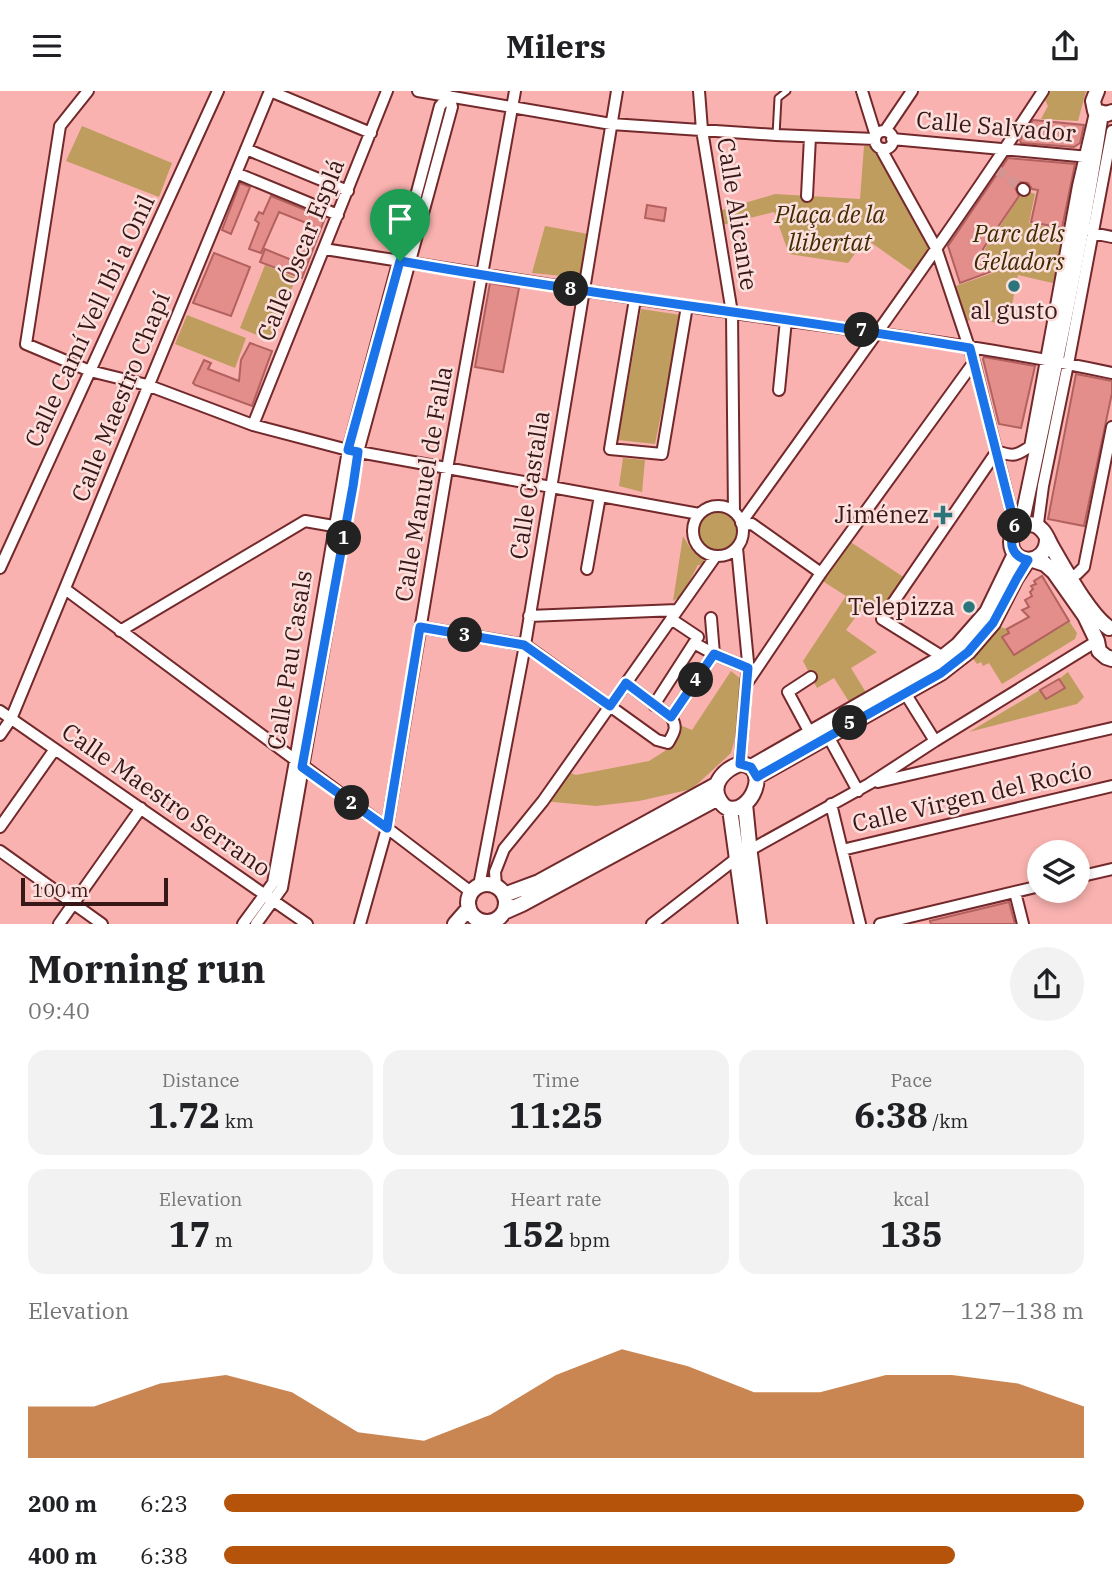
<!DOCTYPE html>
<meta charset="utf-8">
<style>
body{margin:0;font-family:"IBM Plex Serif",serif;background:#f2f2f2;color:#202124;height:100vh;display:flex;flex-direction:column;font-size:26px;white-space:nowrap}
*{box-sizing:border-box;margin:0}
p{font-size:23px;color:#757577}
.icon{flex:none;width:38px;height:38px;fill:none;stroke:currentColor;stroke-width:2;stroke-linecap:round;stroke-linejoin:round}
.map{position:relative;height:833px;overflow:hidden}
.drawer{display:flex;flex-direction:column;background:#fff;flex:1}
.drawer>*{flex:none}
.fabs{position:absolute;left:1027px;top:749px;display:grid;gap:14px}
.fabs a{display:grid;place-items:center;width:63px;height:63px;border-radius:50%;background:#fff;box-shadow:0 4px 10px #0003;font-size:35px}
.scale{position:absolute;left:21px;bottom:18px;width:147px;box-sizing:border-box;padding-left:7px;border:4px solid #381817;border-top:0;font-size:19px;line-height:24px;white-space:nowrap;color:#381817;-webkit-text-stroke:5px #fce0de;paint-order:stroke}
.pin{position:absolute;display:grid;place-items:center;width:60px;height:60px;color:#fff;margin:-72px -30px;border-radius:50% 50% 50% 0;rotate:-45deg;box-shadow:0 0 7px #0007}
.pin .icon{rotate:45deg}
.km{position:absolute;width:35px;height:35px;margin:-18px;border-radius:50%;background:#222;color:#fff;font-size:19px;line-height:35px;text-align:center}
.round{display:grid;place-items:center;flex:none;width:74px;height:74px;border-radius:37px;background:#f2f2f2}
.head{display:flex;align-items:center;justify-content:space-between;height:119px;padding:0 28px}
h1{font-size:38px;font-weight:700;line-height:52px}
.stats{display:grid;grid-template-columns:repeat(3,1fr);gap:10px;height:119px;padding:7px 28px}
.stats div{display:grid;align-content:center;border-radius:18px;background:#f2f2f2;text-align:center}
.stats b{font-size:35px;font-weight:700}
.stats small{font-size:19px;font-weight:400}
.stats p{font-size:19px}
.chart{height:196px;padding:14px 28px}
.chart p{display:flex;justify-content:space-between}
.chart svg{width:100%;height:126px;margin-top:7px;fill:#b45309;opacity:.7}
ul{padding:0 28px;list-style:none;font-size:23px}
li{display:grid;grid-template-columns:112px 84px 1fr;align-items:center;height:52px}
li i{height:18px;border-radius:9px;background:#b45309}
header{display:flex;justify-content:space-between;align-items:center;height:91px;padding:0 28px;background:#fff;font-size:32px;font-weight:700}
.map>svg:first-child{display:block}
</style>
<header><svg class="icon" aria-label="menu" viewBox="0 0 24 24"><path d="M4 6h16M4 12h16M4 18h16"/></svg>Milers<svg class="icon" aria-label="share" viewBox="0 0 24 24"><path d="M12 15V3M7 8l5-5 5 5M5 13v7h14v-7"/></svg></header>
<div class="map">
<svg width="1112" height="833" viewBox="0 0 1112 833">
<rect width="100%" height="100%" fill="#f9b2af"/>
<path fill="#be9d5f" d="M 1051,0 L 1086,0 L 1078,30 L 1041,28 L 1048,15 L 1045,9 Z
M 82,35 L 172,72 L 159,106 L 66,70 Z
M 864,55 L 870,55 L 880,66 L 936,157 L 917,184 L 866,148 L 848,172 L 789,163 L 774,121 L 718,135 L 715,121 L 775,103 L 860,108 Z
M 1024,99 L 1035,103 L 1029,132 L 1081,142 L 1070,196 L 1018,184 L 1008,234 L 986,230 L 984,224 L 962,232 L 950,197 L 993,182 L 985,158 Z
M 545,135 L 588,143 L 585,187 L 532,182 Z
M 265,174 L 296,187 L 271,250 L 240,237 Z
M 641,218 L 681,224 L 655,353 L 618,349 Z
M 187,224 L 246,247 L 235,277 L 175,253 Z
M 623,367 L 645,369 L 642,401 L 619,395 Z
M699 440a19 19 0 1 1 38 0a19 19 0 1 1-38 0Z
M 683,445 C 689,455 695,466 707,469 L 704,474 L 698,474 L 682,504 L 673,510 Z
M 846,448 L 908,489 L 882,528 L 863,516 L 846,539 L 877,561 L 851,577 L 870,608 L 853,617 L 834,587 L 817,597 L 803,570 L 846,505 L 818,487 Z
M 1069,530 L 1077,542 L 1075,548 L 1002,593 L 989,572 L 983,575 L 981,571 L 977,573 L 971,565 L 983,555 L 1000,536 L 1007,538 L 1009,542 L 1002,547 L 1014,564 Z
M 731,580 L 742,589 L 737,639 L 731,662 L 692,698 L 639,710 L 596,715 L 543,710 L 565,680 L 576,684 L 649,670 L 668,658 L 657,649 L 668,651 L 675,632 L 692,639 Z
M 1068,581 L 1084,606 L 1077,613 L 969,641 L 1040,599 L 1046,608 L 1065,597 L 1059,588 Z"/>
<path fill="#e48e8b" stroke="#b2615f" stroke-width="2" d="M 1033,29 L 1084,34 L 1080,52 L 1074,56 L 1021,52 L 1020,49 Z
M 1008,67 L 1075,73 L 1062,137 L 1031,131 L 1038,99 L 1032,98 L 1028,92 L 1020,91 L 1015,97 L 1019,105 L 983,158 L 990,181 L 960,192 L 948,155 Z
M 240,92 L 250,96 L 231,143 L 222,139 Z
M 271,105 L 325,127 L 302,187 L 260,171 L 265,158 L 294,170 L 309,133 L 279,121 L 261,162 L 249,158 L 259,132 L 255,129 L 259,121 L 263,123 Z
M 647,114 L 666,117 L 664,130 L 645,127 Z
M 214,162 L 250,176 L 231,225 L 193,212 Z
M 490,192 L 519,197 L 503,281 L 475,276 Z
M 250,252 L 272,260 L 252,315 L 195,294 L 193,292 L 204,269 L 211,272 L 208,278 L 239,290 L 241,269 Z
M 984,266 L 1035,275 L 1021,337 L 999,333 L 983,268 Z
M 1076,283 L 1112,290 L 1112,302 L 1084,435 L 1048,428 Z
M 1042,485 L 1069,530 L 1014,564 L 1002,546 L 1009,542 L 1007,538 L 1029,526 L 1022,519 L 1029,516 L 1025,509 L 1032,505 L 1030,501 L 1033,498 L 1031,495 L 1036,493 L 1034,490 Z
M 1059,588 L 1065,597 L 1046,608 L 1040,599 Z
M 1009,811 L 1015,833 L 931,833 L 930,830 Z"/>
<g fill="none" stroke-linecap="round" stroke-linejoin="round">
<path stroke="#d29391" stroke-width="10" stroke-dasharray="10 5" stroke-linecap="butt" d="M 997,79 L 1023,98"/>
<defs>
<path id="lane" d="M 776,44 L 778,7 L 787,0"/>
<path id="street" d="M 88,0 L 60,35 L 26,253 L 90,280 L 147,294 L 253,334 L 348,359 L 699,423
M 270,0 L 371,42
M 418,0 L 611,33 L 776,44 L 875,48
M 699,0 L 702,39 L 732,222 L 734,421
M 862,0 L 876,45
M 885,40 L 912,0
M875 49a9 9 0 1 1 18 0a9 9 0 1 1-18 0Z
M 892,48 L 1089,66
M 246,58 L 348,100
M 881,58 L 936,157 L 974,271 L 1016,439
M 236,82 L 338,124
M 1023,98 L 1024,99
M 807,105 L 810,46
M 1089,138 L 1092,142 L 1112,146
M 324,158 C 459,179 593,202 729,221 C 857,240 985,255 1112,282
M 635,208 L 610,358 L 662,363 L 687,215
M 779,299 L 786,229
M 253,334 L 387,0
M 1030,356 L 1078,95 L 1095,22
M693 440a25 25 0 1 1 50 0a25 25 0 1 1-50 0Z
M 741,432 C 843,289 947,147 1043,0
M 1038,432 L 1043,395 L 1068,273 L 1112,40
M 742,434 L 752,433 L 821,482
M 737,457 L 748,571 L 740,673
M 0,477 L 218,0
M 587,478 L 600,405
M 1069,485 L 1077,483 L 1084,476 L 1112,336
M 65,498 L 387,737 L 471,801
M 529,525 L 677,519
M 671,528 L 698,546
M 420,536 L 525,554 L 657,649 L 668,652 C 674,642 678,636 671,626
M 120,540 L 305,430 L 339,436
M 943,566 L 882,528 L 997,360 C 1018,368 1018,362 1036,352
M 626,592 L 671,626
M 747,592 L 821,482 L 974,271
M 905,602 L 935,650
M 654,614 L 694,552 L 714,563 L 748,577
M 0,620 L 307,833
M 671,626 L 714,563 L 711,527
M 810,642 L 788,601 L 811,586
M 0,644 L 11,628 L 270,0
M 828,645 L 858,700
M 878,691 L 1112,637
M 831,713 L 860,833
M 0,736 L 55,658
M 750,759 L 869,693 L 935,650 L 1097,550
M 842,759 L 1112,695
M 0,760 L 102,833
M 1078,786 L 1112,778
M 479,795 L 525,554 L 617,0
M 496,795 L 495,781 L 504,758 L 543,710 L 715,466
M 1015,801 L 1023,833
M 59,833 L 141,717
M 243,833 L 273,792 L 295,670 L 348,359 L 440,15 L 449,5
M 256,833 L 282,797 L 358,361 L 452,16 L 449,5
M 360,833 L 387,737 L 447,378 L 515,0
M 652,833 L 737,767
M 880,833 L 1040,795"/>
<path id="secondary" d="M 1097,0 L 1093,10 L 1095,20 L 1107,23 L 1112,21
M 1021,435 C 1050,298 1080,161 1101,22
M 1047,448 C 1047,475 1011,475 1011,451 C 1011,446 1014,440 1018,437 C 1025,431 1036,432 1042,439 C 1047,444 1049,452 1053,458 C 1066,480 1089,523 1109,537
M 1033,469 L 1045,473 L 1054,481 L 1085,525 L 1097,550 L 1099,560 L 1106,566 L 1112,568
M 740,673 C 773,675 750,725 728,717 C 724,716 722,713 720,710 C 709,693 725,678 740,673 Z
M 751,676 L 943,566 L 958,554 L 987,521 L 1015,463
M 756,686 L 941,582 L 968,561 L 993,532 L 1016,487 L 1028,469
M 745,713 L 750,763 L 759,833
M 730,718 L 746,833
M468 812a19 19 0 1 1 38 0a19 19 0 1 1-38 0Z
M 504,804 L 539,791 L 716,694
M 504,821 L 522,813 L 718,707
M 455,833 L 469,817"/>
</defs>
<use href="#lane" stroke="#73292b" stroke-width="9"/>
<use href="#street" stroke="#73292b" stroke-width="14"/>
<use href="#secondary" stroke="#73292b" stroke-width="18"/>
<use href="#lane" stroke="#fff" stroke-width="5"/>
<use href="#street" stroke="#fff" stroke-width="10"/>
<use href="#secondary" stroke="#fff" stroke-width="14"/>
</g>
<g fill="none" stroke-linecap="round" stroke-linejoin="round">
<defs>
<path id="route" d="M 400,170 C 589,204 780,225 970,257 L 1016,439 C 1007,453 1013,466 1028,469 L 1017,487 L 993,532 L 968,561 L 941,582 L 757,686 L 751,676 L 740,673 L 748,577 L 714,563 L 671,626 L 626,592 L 610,615 L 524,554 L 420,536 L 387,737 L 302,676 L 353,395 L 358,361 L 348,359 Z"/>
</defs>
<use href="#route" stroke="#fff" stroke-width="14"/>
<use href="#route" stroke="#1a73e8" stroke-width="9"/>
</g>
<g fill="#2c757b" stroke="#fce0de" stroke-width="2.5">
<circle cx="1014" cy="195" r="7"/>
<path d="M939.5 413.5h7v7h7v7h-7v7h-7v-7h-7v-7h7z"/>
<circle cx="969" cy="516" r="7"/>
</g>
<g text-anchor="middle" stroke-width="5" stroke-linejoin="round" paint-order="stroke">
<g font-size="24" fill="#381817" stroke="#fce0de">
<text transform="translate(996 36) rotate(5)" y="8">Calle Salvador</text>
<text transform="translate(737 123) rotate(81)" y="8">Calle Alicante</text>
<text transform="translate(301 159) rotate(-68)" y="8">Calle Óscar Esplá</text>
<text transform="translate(90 230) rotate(-65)" y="8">Calle Camí Vell Ibi a Onil</text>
<text transform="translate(121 306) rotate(-68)" y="8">Calle Maestro Chapí</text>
<text transform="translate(424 393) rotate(-80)" y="8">Calle Manuel de Falla</text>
<text transform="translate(530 394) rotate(-81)" y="8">Calle Castalla</text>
<text transform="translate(290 569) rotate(-81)" y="8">Calle Pau Casals</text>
<text transform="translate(972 706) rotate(-13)" y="8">Calle Virgen del Rocío</text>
<text transform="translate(166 709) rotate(35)" y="8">Calle Maestro Serrano</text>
</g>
<g font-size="24" font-style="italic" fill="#3f2c01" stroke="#fce0de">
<text x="830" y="132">Plaça de la<tspan x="830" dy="28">llibertat</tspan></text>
<text x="1019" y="151">Parc dels<tspan x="1019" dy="28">Geladors</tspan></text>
</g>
<g font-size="24" fill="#381817" stroke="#fce0de" text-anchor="end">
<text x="1014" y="228" text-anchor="middle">al gusto</text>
<text x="929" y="432">Jiménez</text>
<text x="955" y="524">Telepizza</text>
</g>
</g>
</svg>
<div class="fabs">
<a><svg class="icon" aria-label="layers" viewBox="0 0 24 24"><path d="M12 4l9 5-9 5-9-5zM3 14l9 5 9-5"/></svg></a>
</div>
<div class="scale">100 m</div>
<div class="pin" style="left:400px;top:170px;background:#1e9e55"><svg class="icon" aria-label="arrive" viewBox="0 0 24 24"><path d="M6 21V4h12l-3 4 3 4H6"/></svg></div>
<b class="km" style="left:344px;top:447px">1</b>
<b class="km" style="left:352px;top:712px">2</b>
<b class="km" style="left:465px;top:544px">3</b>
<b class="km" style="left:696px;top:589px">4</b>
<b class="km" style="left:850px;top:632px">5</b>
<b class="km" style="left:1015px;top:435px">6</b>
<b class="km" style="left:862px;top:239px">7</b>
<b class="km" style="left:571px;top:198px">8</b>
</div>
<section class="drawer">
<div class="head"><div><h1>Morning run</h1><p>09:40</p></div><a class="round"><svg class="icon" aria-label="share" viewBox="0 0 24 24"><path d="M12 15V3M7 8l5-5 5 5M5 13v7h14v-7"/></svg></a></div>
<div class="stats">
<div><p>Distance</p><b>1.72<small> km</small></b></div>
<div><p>Time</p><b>11:25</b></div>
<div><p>Pace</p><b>6:38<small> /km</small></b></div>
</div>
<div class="stats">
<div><p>Elevation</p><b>17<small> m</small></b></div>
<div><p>Heart rate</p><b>152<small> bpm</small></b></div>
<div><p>kcal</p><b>135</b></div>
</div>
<div class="chart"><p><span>Elevation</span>127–138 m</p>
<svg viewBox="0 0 160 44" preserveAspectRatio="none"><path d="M0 44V26L10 26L20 18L30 15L40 21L50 35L60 38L70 29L80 15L90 6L100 12L110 21L120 21L130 15L140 15L150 18L160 26V44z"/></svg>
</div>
<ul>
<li><b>200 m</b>6:23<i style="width:100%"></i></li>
<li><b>400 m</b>6:38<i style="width:85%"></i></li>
</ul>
</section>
